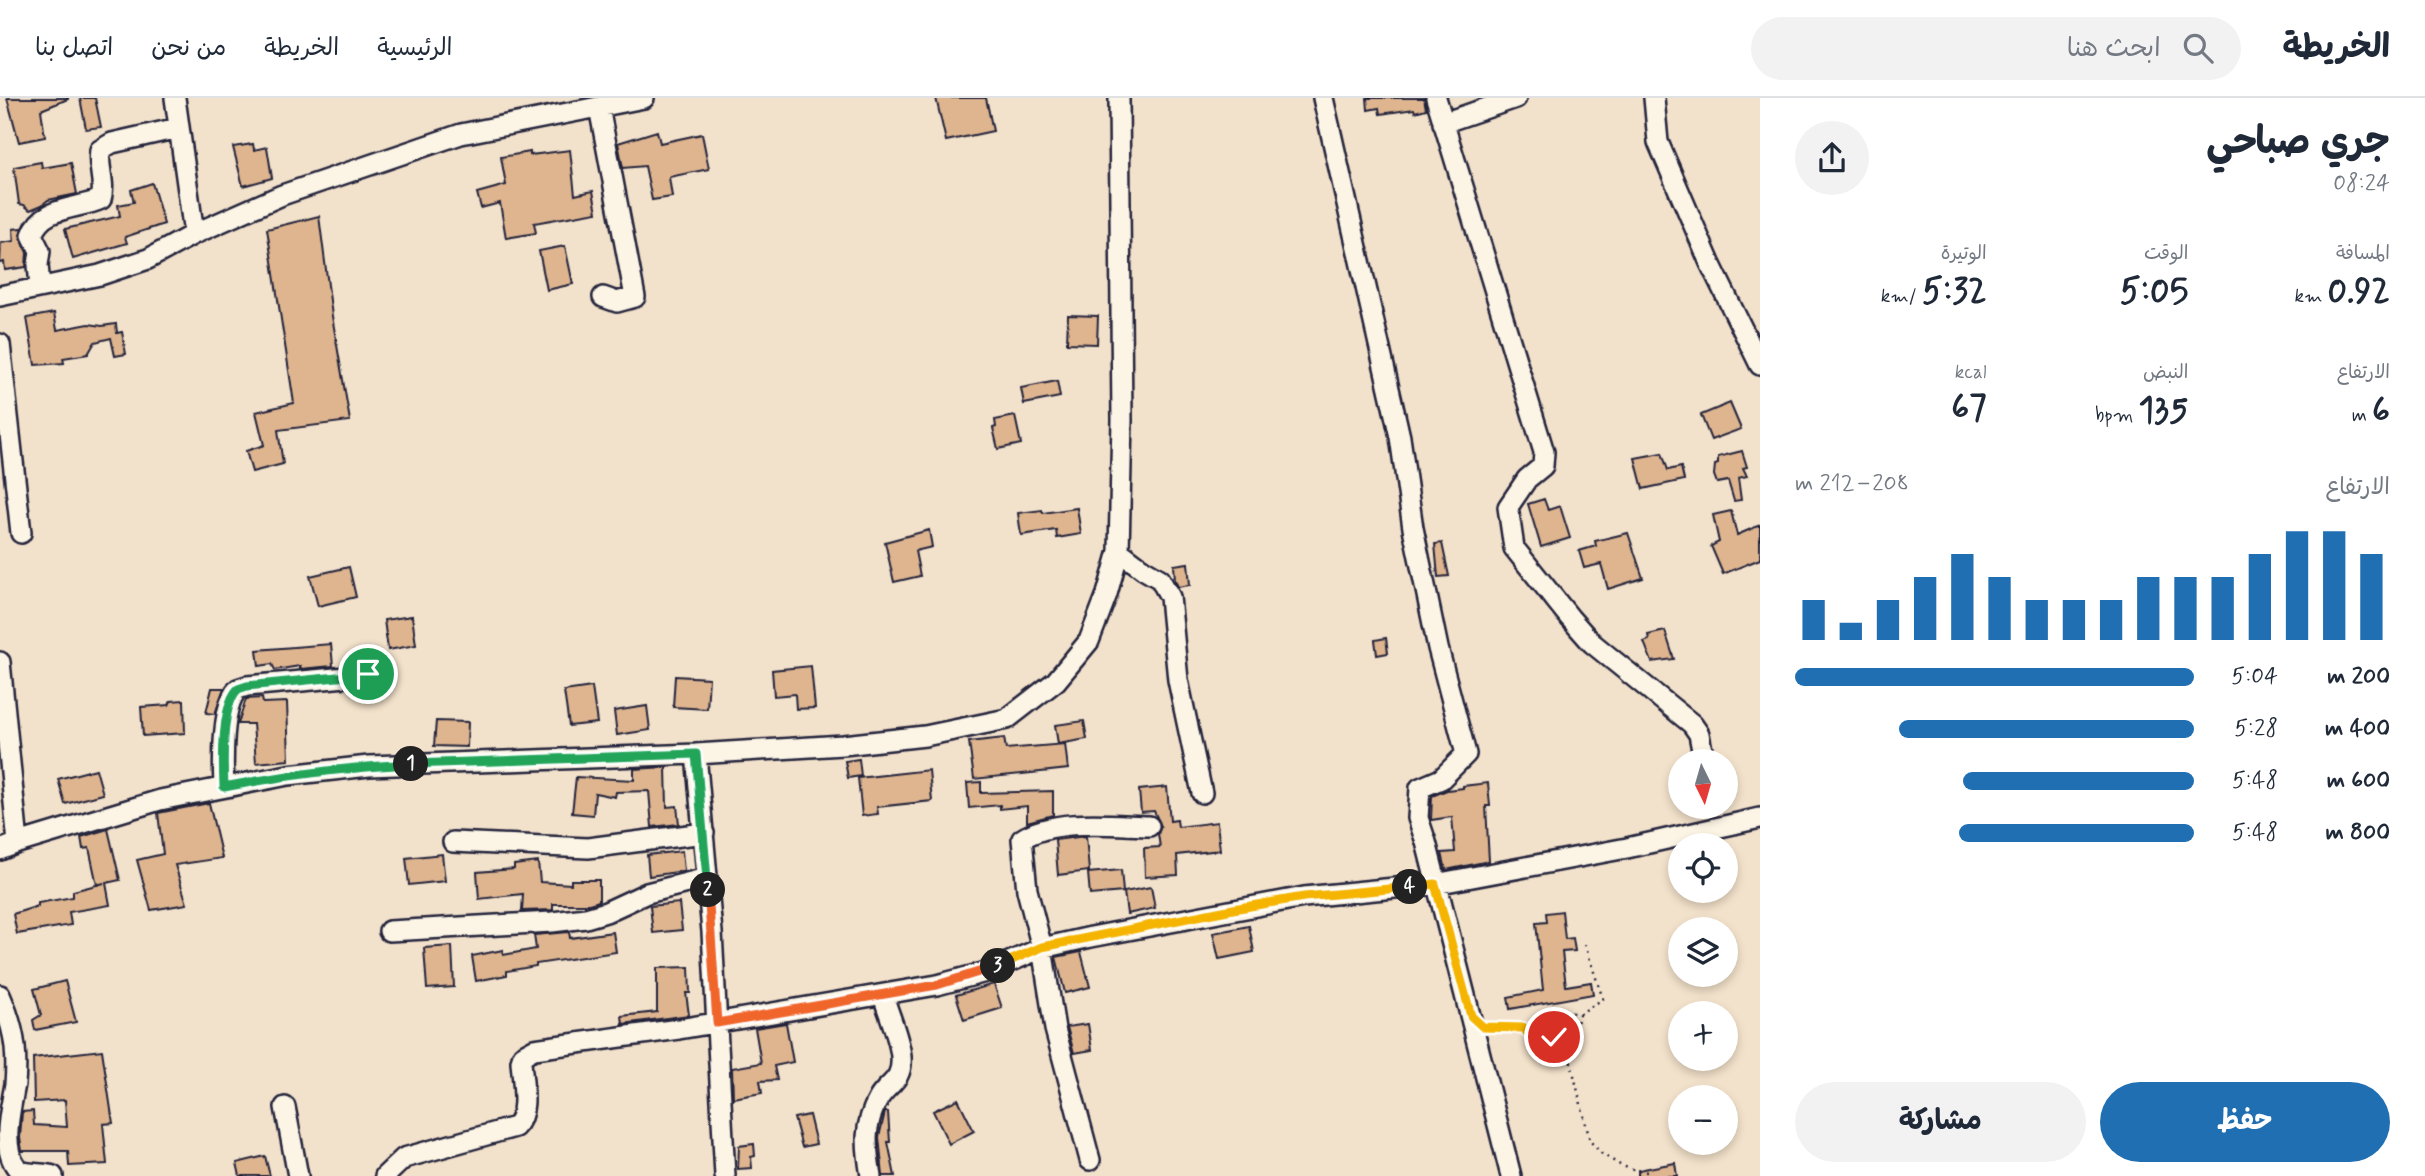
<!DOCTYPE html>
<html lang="ar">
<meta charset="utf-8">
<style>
body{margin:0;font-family:Mynerve,"Playpen Sans Arabic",sans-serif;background:#f2f2f3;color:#1f2937;direction:rtl;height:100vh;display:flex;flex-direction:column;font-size:26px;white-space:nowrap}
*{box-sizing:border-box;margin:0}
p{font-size:23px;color:#747a83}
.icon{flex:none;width:38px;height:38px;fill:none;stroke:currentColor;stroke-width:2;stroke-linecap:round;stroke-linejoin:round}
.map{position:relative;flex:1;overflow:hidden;direction:ltr}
.drawer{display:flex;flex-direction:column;background:#fff;width:665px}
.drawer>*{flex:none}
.needle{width:46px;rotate:175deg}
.controls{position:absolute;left:1668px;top:651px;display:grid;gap:14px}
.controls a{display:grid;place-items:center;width:70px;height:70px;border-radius:50%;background:#fff;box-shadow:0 4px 10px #0003;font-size:35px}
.pin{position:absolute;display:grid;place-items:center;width:60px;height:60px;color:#fff;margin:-30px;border:4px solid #fff;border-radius:50%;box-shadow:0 2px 7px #0007}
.km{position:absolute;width:35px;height:35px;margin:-18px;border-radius:50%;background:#222;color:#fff;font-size:19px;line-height:35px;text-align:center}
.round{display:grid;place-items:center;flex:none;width:74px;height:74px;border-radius:37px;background:#f2f2f3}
.headline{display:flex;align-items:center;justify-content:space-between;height:119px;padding:0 35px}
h1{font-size:38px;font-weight:700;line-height:52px}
.figures{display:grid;grid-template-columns:repeat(3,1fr);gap:10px;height:119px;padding:7px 35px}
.figures div{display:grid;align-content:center}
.figures b{font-size:35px;font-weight:700}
.figures small{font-size:19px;font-weight:400}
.figures p{font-size:19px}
.chart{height:196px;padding:14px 35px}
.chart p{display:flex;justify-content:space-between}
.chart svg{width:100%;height:126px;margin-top:7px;stroke:#1f6fb2;stroke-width:6}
.action{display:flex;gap:14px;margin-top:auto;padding:14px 35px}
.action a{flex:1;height:80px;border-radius:42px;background:#1f6fb2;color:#fff;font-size:28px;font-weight:700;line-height:80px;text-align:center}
.action a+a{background:#f2f2f3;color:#1f2937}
ul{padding:0 35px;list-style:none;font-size:23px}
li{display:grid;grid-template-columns:112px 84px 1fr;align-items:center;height:52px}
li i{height:18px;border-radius:9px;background:#1f6fb2}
header{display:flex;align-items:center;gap:42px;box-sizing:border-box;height:98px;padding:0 35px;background:#fff;border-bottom:2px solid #e0e1e3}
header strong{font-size:33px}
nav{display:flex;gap:38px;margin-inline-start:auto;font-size:24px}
.search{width:490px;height:63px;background:#f2f2f3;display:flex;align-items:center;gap:18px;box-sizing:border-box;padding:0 24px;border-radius:38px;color:#747a83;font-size:26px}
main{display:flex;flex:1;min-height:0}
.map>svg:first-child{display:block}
</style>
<header>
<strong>الخريطة</strong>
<div class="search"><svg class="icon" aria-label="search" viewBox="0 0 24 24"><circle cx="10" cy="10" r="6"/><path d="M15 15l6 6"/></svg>ابحث هنا</div>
<nav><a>الرئيسية</a><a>الخريطة</a><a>من نحن</a><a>اتصل بنا</a></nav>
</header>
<main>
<section class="drawer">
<div class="headline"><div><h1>جري صباحي</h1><p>08:24</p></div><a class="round"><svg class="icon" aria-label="share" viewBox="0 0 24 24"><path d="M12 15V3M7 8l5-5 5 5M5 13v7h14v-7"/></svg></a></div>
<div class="figures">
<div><p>المسافة</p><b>0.92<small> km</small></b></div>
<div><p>الوقت</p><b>5:05</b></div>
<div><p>الوتيرة</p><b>5:32<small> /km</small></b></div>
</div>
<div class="figures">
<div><p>الارتفاع</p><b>6<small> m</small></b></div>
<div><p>النبض</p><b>135<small> bpm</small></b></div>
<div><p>kcal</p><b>67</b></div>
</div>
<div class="chart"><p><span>الارتفاع</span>208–212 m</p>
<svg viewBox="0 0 160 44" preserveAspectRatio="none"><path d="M5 44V30M15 44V38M25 44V30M35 44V22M45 44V14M55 44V22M65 44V30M75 44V30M85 44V30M95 44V22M105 44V22M115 44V22M125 44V14M135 44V6M145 44V6M155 44V14"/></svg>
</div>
<ul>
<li><b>200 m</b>5:04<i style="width:100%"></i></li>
<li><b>400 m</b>5:28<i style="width:74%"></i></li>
<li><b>600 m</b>5:48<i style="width:58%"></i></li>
<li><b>800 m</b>5:48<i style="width:59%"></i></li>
</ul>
<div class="action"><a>حفظ</a><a>مشاركة</a></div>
</section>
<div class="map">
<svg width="1760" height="1078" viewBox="0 0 1760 1078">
<rect width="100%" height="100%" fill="#f3e2cb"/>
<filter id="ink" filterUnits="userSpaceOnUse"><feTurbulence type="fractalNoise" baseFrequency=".0143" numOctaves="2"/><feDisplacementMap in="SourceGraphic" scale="14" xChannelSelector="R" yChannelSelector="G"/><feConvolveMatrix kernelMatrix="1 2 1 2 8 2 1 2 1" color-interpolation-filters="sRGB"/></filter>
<g filter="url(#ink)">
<path fill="#deb58f" stroke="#22223b" stroke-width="2" d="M 7,0 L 68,0 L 68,1 L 41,12 L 45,39 L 19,44 Z
M 80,0 L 95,0 L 101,29 L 86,31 Z
M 936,0 L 986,0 L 993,33 L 946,43 Z
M 1367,0 L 1424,0 L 1426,11 L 1415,14 L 1414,11 L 1380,16 L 1379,10 L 1368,12 Z
M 657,33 L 660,45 L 702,36 L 709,71 L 669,79 L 672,99 L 652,102 L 645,68 L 623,70 L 618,45 Z
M 253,46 L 254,52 L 267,49 L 272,80 L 243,88 L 233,49 Z
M 570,52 L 575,97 L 593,93 L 597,114 L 534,125 L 536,135 L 506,140 L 500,105 L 481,110 L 477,95 L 506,87 L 501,59 L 530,54 L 530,57 Z
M 41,64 L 42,70 L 71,65 L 77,96 L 48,102 L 42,107 L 30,112 L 24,107 L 19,106 L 14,69 Z
M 152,85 L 164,126 L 125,139 L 127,145 L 73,161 L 65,131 L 120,118 L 118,107 L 134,104 L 131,92 Z
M 319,118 L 332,218 L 350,323 L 278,332 L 283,366 L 252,374 L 246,353 L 264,347 L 256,314 L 294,305 L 267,131 Z
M 22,130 L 20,137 L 27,155 L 26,169 L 5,172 L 4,164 L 0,165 L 1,145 L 14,143 L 13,131 Z
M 565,148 L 573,186 L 547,192 L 539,153 Z
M 54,215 L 57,232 L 89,226 L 102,228 L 116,226 L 117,235 L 122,234 L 126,256 L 115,258 L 111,240 L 95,244 L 88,256 L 63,260 L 64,265 L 35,267 L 27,220 Z
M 1068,217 L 1098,218 L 1097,246 L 1067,245 Z
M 1057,283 L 1060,299 L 1024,306 L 1021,290 Z
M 1730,305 L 1741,331 L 1711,342 L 1701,317 Z
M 1015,318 L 1021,346 L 998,351 L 993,330 L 996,329 L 995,322 Z
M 1742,353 L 1747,369 L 1743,370 L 1747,378 L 1738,380 L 1741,402 L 1734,403 L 1728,383 L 1717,385 L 1714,377 L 1715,367 L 1718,366 L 1718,359 Z
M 1662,355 L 1668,372 L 1681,369 L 1684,382 L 1643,391 L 1635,360 Z
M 1544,401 L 1548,412 L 1560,408 L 1570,440 L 1541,449 L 1528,406 Z
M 1077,410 L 1081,436 L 1057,440 L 1056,432 L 1021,437 L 1018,415 L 1042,412 L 1043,415 Z
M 1731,413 L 1737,437 L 1760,427 L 1760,461 L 1723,476 L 1711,448 L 1719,444 L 1713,417 Z
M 929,432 L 932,449 L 915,453 L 920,478 L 894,484 L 885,444 Z
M 1628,435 L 1643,480 L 1608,491 L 1601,466 L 1584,470 L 1579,453 L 1596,448 L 1595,443 Z
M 1442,445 L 1449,478 L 1438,479 L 1435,446 Z
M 1188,465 L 1190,487 L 1178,489 L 1175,482 L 1174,467 Z
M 349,469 L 356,499 L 318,508 L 310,478 Z
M 412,518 L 416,547 L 388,552 L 384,522 Z
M 1665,533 L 1674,561 L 1652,564 L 1644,544 L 1649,542 L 1648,537 Z
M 1386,540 L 1388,555 L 1377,557 L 1375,542 Z
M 331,546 L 333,568 L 300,571 L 300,568 L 275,572 L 272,566 L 259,568 L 257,552 Z
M 811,568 L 815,610 L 796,611 L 795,596 L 774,598 L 772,572 Z
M 675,578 L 709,580 L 707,611 L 673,609 Z
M 592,589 L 597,625 L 569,628 L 564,593 Z
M 212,590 L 224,590 L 215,616 L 206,615 Z
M 262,600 L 263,605 L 287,604 L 289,662 L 256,665 L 253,626 L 238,626 L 246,601 Z
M 184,602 L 185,635 L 143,638 L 141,609 L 169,607 L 171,603 Z
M 647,608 L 650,632 L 617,637 L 614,613 Z
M 436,623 L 468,624 L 467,649 L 434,648 Z
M 1084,623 L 1087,641 L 1058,646 L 1055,627 Z
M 1004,640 L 1006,651 L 1065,646 L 1068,671 L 974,681 L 969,644 Z
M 859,661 L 861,678 L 848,680 L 845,663 Z
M 666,669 L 667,709 L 677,708 L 679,726 L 652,729 L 649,693 L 616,694 L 615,699 L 595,695 L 593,717 L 572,715 L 576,679 L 634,682 L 634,671 Z
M 96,671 L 103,696 L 65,706 L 58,681 Z
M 929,672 L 932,703 L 877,709 L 878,716 L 862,718 L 858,680 Z
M 981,684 L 981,695 L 1053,693 L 1053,717 L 1027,724 L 1027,708 L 1000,711 L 1000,707 L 969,710 L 967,685 Z
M 1488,685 L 1490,708 L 1486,708 L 1489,763 L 1446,772 L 1442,755 L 1455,754 L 1452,719 L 1431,722 L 1432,698 L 1447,692 L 1463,690 L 1463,688 Z
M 1167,689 L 1170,723 L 1177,722 L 1178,729 L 1217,724 L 1220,752 L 1177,757 L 1178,777 L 1145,779 L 1144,750 L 1160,749 L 1158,736 L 1161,728 L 1154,713 L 1141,714 L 1139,692 Z
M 209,705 L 222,760 L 175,767 L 187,806 L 151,812 L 137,762 L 163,756 L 158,715 Z
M 108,731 L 120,782 L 106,785 L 110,807 L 69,814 L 71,827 L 17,836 L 13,816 L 38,808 L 38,805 L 73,799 L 73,793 L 104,785 L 97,787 L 89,750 L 83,751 L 81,739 Z
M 1086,738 L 1089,773 L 1058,777 L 1055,742 Z
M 682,753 L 684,773 L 649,778 L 647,757 Z
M 442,756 L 445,783 L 409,787 L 406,760 Z
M 538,764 L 540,784 L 571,786 L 571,782 L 599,782 L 599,803 L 589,806 L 553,806 L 553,812 L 522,813 L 523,796 L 479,801 L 477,774 L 514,771 L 514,767 Z
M 1121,772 L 1123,794 L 1090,797 L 1088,775 Z
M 1151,789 L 1155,810 L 1127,816 L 1124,794 Z
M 679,805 L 682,832 L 653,835 L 650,808 Z
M 1562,813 L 1565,841 L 1573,840 L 1575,853 L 1562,854 L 1566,888 L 1591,884 L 1593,896 L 1510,911 L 1508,899 L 1543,892 L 1536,825 L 1547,824 L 1546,815 Z
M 1249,828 L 1254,854 L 1219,861 L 1213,835 Z
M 569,834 L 570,840 L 613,834 L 616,854 L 536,866 L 536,868 L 507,873 L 507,877 L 476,883 L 472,858 L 503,852 L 503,857 L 536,851 L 534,837 Z
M 452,848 L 454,889 L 427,891 L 424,850 Z
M 1081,854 L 1090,889 L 1065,895 L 1056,859 Z
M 689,869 L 690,895 L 686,895 L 689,917 L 623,926 L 622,918 L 657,914 L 657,870 Z
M 65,883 L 76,924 L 35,932 L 33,922 L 41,917 L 34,891 Z
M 994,886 L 1002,910 L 964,922 L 956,897 Z
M 786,925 L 793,964 L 774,968 L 777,982 L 760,983 L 762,995 L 733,1000 L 732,970 L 761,965 L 755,930 Z
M 1088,926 L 1092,952 L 1074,955 L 1067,929 Z
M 102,952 L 113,1025 L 103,1026 L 107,1066 L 69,1068 L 68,1053 L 22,1053 L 20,1040 L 22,1014 L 33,1013 L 34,1027 L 67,1029 L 65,1002 L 34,1004 L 33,960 Z
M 958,1001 L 974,1033 L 949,1046 L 933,1013 Z
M 885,1014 L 888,1014 L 890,1044 L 888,1044 L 895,1078 L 883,1078 L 879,1039 Z
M 809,1017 L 816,1046 L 802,1049 L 794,1020 Z
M 754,1046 L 755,1058 L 751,1059 L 752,1070 L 738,1071 L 739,1048 Z
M 265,1058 L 270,1078 L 240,1078 L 237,1065 Z
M 1675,1065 L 1677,1078 L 1638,1078 L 1638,1072 Z"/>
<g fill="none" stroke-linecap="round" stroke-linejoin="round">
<defs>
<path id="minor" d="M 175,0 L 194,136
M 1323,0 L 1400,339 L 1413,430 L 1438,550 L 1466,656 L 1441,681 L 1420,690 L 1418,720 L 1426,744 L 1511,1078
M 1436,0 L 1544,354 L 1543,368 L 1527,381 L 1508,409 L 1514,450 L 1570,520 L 1592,545 L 1692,626 L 1699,636 L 1704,663
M 1654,0 L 1658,44 L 1710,165 L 1760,267
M 599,9 L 635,199 L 617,204 L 603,199
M 1443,25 L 1516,0
M 40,188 L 38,167 L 40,153 L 32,137 C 43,107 77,112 101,101 C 106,84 97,69 100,52 L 112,45 L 178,30
M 0,198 L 100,177 L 148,161 L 194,136 L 282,97 L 461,36 L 644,0
M 0,246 L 21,435
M 1119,453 L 1143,471 L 1160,481 L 1170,499 L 1178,582 L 1202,695
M 0,564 L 18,745
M 696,656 L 712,834 L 725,1078
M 224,689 C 223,667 221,607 238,591 L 247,588 L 368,577
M 453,744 L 588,750 L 704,735
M 0,752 L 18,745 L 160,702 L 288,677 L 369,668 L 696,656 L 843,647 L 925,638 L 1007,621 L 1056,583 L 1089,543 L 1107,496 L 1119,453 L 1122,322 L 1119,0
M 389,833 L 552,824 L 586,820 L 606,814 L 647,795 L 707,780
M 0,897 C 7,913 13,931 15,949 C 16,960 16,975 15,986 C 11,1010 0,1049 17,1070 C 23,1078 44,1074 53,1078
M 285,1009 L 298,1078
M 1090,1062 L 1055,931 L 1042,850 L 1027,792 L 1022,741 C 1055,720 1111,727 1149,728
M 385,1078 L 404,1060 L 515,1029 C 530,1015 522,982 521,963 L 523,957 L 534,951 L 679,931 L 937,887 L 986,874 L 1042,850 L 1091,839 L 1304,799 L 1435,786 L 1627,750 L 1760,720
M 871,1078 C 866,1048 863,1027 879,1000 C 888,985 903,983 901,959 C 900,941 888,915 883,897"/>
</defs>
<use href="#minor" stroke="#22223b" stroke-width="24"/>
<path stroke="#22223b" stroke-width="2.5" stroke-dasharray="2 5" stroke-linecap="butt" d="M 1579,916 L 1603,901 L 1585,847
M 1491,928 L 1524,930 L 1537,946 L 1554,939 L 1559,922 L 1569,914 L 1579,916 L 1570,961 L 1590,1043 L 1602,1056 L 1620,1067 L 1636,1073 L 1648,1074"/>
<use href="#minor" stroke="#fcf5e5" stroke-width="19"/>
</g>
</g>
<g fill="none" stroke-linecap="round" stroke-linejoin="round" filter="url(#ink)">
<defs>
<path id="split-1" d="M 368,576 L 247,588 L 238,591 C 221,607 223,667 224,689 C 286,677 348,669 411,666"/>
<path id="split-2" d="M 411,666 L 696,656 L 708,792"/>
<path id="split-3" d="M 708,792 L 717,925 L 937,887 L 998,868"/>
<path id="split-4" d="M 998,868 L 1042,849 L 1233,811 L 1304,799 L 1410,789"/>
<path id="split-5" d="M 1410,789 L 1435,786 L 1471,918 L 1483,929 L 1524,930 L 1536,946 L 1554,939"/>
</defs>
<use href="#split-1" stroke="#fff" stroke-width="14"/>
<use href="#split-2" stroke="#fff" stroke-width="14"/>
<use href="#split-3" stroke="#fff" stroke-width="14"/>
<use href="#split-4" stroke="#fff" stroke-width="14"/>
<use href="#split-5" stroke="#fff" stroke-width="14"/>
<use href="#split-1" stroke="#22a559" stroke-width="9"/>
<use href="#split-2" stroke="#22a559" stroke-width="9"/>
<use href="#split-3" stroke="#f0652b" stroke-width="9"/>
<use href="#split-4" stroke="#f5b400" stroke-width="9"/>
<use href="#split-5" stroke="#f5b400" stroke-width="9"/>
</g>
</svg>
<div class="controls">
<a><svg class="needle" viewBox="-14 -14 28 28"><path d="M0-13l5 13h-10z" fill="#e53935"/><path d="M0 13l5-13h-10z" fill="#747a83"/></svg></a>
<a><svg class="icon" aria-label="locate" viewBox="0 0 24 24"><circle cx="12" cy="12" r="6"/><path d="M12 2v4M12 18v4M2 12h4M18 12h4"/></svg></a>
<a><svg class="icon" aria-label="layers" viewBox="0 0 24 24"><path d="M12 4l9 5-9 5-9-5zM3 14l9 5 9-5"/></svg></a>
<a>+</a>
<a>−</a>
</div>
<div class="pin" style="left:368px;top:576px;background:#1e9e55"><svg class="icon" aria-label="arrive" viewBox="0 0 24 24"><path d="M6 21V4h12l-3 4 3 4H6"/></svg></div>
<div class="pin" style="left:1554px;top:939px;background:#d93025"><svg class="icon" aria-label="check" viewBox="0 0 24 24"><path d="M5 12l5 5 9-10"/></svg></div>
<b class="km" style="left:411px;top:666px">1</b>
<b class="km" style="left:708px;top:792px">2</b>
<b class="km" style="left:998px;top:868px">3</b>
<b class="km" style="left:1410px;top:789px">4</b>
</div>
</main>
